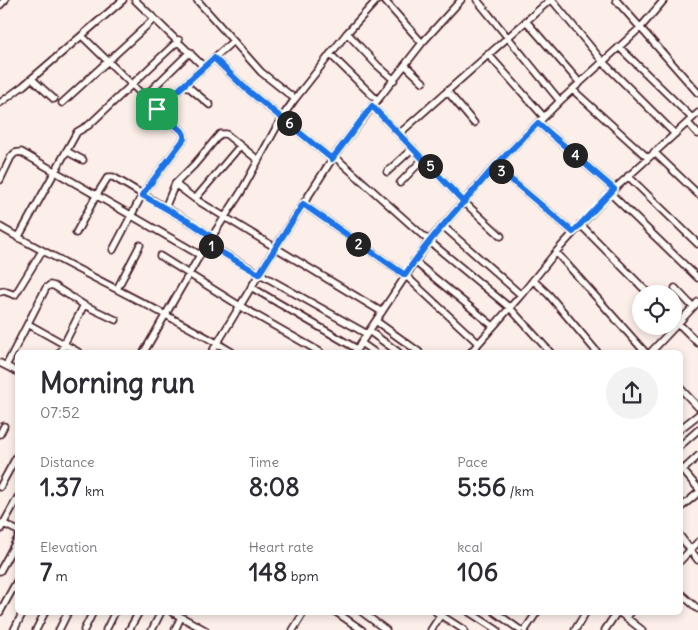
<!DOCTYPE html>
<style>
body{margin:0;font-family:Delius,sans-serif;background:#f2f2f3;color:#2b2b33;height:100vh;display:flex;flex-direction:column;font-size:19px;white-space:nowrap}
*{box-sizing:border-box;margin:0}
p{font-size:16px;color:#7c7c81}
.icon{flex:none;width:28px;height:28px;fill:none;stroke:currentColor;stroke-width:2;stroke-linecap:round;stroke-linejoin:round}
.map{position:relative;flex:1;overflow:hidden}
.panel{position:absolute;left:15px;top:350px;width:668px;height:265px;display:flex;flex-direction:column;background:#fff;border-radius:8px;box-shadow:0 2px 8px #0003}
.panel>*{flex:none}
.buttons{position:absolute;left:632px;top:285px;display:grid;gap:10px}
.buttons a{display:grid;place-items:center;width:50px;height:50px;border-radius:50%;background:#fff;box-shadow:0 2px 8px #0003;font-size:25px}
.pin{position:absolute;display:grid;place-items:center;width:42px;height:42px;color:#fff;margin:-21px;border-radius:10px;box-shadow:0 2px 8px #0006}
.km{position:absolute;width:25px;height:25px;margin:-12px;border-radius:50%;background:#222;color:#fff;font-size:14px;line-height:25px;text-align:center}
.round{display:grid;place-items:center;flex:none;width:52px;height:52px;border-radius:26px;background:#f2f2f3}
.head{display:flex;align-items:center;justify-content:space-between;height:85px;padding:0 25px}
h1{font-size:28px;font-weight:700;line-height:38px}
.stats{display:grid;grid-template-columns:repeat(3,1fr);gap:8px;height:85px;padding:5px 25px}
.stats div{display:grid;align-content:center}
.stats b{font-size:25px;font-weight:700}
.stats small{font-size:14px;font-weight:400}
.stats p{font-size:14px}
.map>svg:first-child{display:block}
</style>
<div class="map">
<svg width="698" height="630" viewBox="0 0 698 630">
<rect width="100%" height="100%" fill="#fcefe9"/>
<filter id="ink" filterUnits="userSpaceOnUse"><feTurbulence type="fractalNoise" baseFrequency=".02" numOctaves="2"/><feDisplacementMap in="SourceGraphic" scale="10" xChannelSelector="R" yChannelSelector="G"/><feConvolveMatrix kernelMatrix="1 2 1 2 8 2 1 2 1" color-interpolation-filters="sRGB"/></filter>
<g filter="url(#ink)">
<g fill="none" stroke-linecap="round" stroke-linejoin="round">
<defs>
<path id="street" d="M 135,0 L 204,67
M 197,0 L 261,72 L 295,99
M 384,0 L 422,43
M 477,0 L 560,101
M 552,0 L 603,62 L 675,134
M 616,0 L 698,93
M 0,5 L 5,0
M 526,21 L 580,83
M 347,33 L 377,65 L 394,80
M 82,36 L 157,109 L 182,131 L 184,135 L 184,139 L 142,195 L 113,250
M 619,47 L 692,118
M 330,54 L 377,100
M 488,54 L 544,117
M 214,58 L 246,89 L 332,159
M 405,65 L 423,82
M 32,79 L 54,99
M 185,84 L 210,105
M 573,90 L 648,158
M 447,91 L 474,123
M 144,97 L 190,52
M 0,103 L 23,86 L 123,0
M 62,103 L 154,19
M 372,106 L 464,202 L 501,236
M 157,109 L 233,41
M 538,123 L 614,189
M 688,123 L 698,134
M 400,133 L 550,0
M 66,151 L 83,160
M 654,152 L 698,194
M 334,156 L 429,241 L 510,308 L 550,352
M 495,166 L 573,232
M 387,172 L 413,148
M 628,176 L 698,244
M 0,180 L 11,157 L 15,153 L 21,152 L 200,255
M 400,183 L 423,159
M 175,184 L 195,199 L 382,312
M 610,193 L 698,278
M 195,199 L 240,146
M 303,204 L 405,275 L 478,343
M 165,208 L 175,184 L 194,165 L 220,134 L 226,134 L 258,160
M 580,224 L 649,294
M 443,226 L 521,295
M 0,227 C 76,271 157,307 232,352
M 76,233 L 96,196 L 108,177 L 113,177 L 193,224 L 212,237
M 18,238 L 77,132 L 89,125 L 179,40
M 207,244 L 367,334
M 556,252 L 645,352
M 160,256 L 240,306 L 320,352
M 414,261 L 493,326
M 533,280 L 549,295 L 597,352
M 251,287 L 357,349
M 675,288 L 693,307
M 117,289 L 140,245
M 0,292 L 4,291 L 15,295 L 42,251
M 674,319 L 698,343
M 376,321 L 419,352
M 28,324 L 78,352
M 369,331 L 398,352
M 361,343 L 374,352
M 60,352 L 84,305
M 144,352 L 200,255 L 241,192 L 282,117 L 295,99 L 347,33 L 377,0
M 212,352 L 275,248 L 334,156 L 422,43 L 461,0
M 355,352 L 429,241 L 495,166 L 560,101 L 641,27 L 664,0
M 471,352 L 521,295 L 556,252 L 610,193 L 698,113
M 651,352 L 698,302
M 0,363 L 18,372
M 6,366 L 46,288 L 50,285 L 54,286 L 84,305 L 116,320
M 680,388 L 698,407
M 680,429 L 698,415
M 0,434 L 4,426
M 680,446 L 698,430
M 680,467 L 698,488
M 683,470 L 698,456
M 0,487 L 18,454
M 680,508 L 698,493
M 2,523 L 18,531
M 0,530 L 18,497
M 680,536 L 698,560
M 680,561 L 698,542
M 0,571 L 18,538
M 680,593 L 698,609
M 0,612 L 18,579
M 172,612 L 205,630
M 336,612 L 362,630
M 362,612 L 386,630
M 436,612 L 464,630
M 469,612 L 497,630
M 495,612 L 520,630
M 619,612 L 642,630
M 626,618 L 631,612
M 14,630 L 23,612
M 36,630 L 45,612
M 59,630 L 68,612
M 84,630 L 93,612
M 106,630 L 115,612
M 129,630 L 139,612
M 152,630 L 161,612
M 175,630 L 181,617
M 293,630 L 304,612
M 431,630 L 442,613
M 525,630 L 537,612
M 575,630 L 586,612
M 605,630 L 617,612"/>
</defs>
<use href="#street" stroke="#4a1f2b" stroke-width="9"/>
<use href="#street" stroke="#fdfcf7" stroke-width="5.5"/>
</g>
</g>
<g fill="none" stroke-linecap="round" stroke-linejoin="round" filter="url(#ink)">
<defs>
<path id="route" d="M 157,109 L 182,131 L 184,135 L 184,139 L 142,195 L 193,224 L 212,237 L 207,244 L 259,274 L 303,204 L 405,275 C 431,235 465,202 495,166 L 573,232 L 614,189 L 538,123 L 495,166 L 464,202 L 372,106 L 332,159 L 246,89 L 214,58 L 157,109"/>
</defs>
<use href="#route" stroke="#fff" stroke-width="10"/>
<use href="#route" stroke="#1a73e8" stroke-width="6"/>
</g>
</svg>
<div class="buttons">
<a><svg class="icon" aria-label="locate" viewBox="0 0 24 24"><circle cx="12" cy="12" r="6"/><path d="M12 2v4M12 18v4M2 12h4M18 12h4"/></svg></a>
</div>
<div class="pin" style="left:157px;top:109px;background:#1e9e55"><svg class="icon" aria-label="arrive" viewBox="0 0 24 24"><path d="M6 21V4h12l-3 4 3 4H6"/></svg></div>
<b class="km" style="left:211px;top:246px">1</b>
<b class="km" style="left:358px;top:244px">2</b>
<b class="km" style="left:501px;top:171px">3</b>
<b class="km" style="left:575px;top:155px">4</b>
<b class="km" style="left:430px;top:166px">5</b>
<b class="km" style="left:289px;top:123px">6</b>
<section class="panel">
<div class="head"><div><h1>Morning run</h1><p>07:52</p></div><a class="round"><svg class="icon" aria-label="share" viewBox="0 0 24 24"><path d="M12 15V3M7 8l5-5 5 5M5 13v7h14v-7"/></svg></a></div>
<div class="stats">
<div><p>Distance</p><b>1.37<small> km</small></b></div>
<div><p>Time</p><b>8:08</b></div>
<div><p>Pace</p><b>5:56<small> /km</small></b></div>
</div>
<div class="stats">
<div><p>Elevation</p><b>7<small> m</small></b></div>
<div><p>Heart rate</p><b>148<small> bpm</small></b></div>
<div><p>kcal</p><b>106</b></div>
</div>
</section>
</div>
